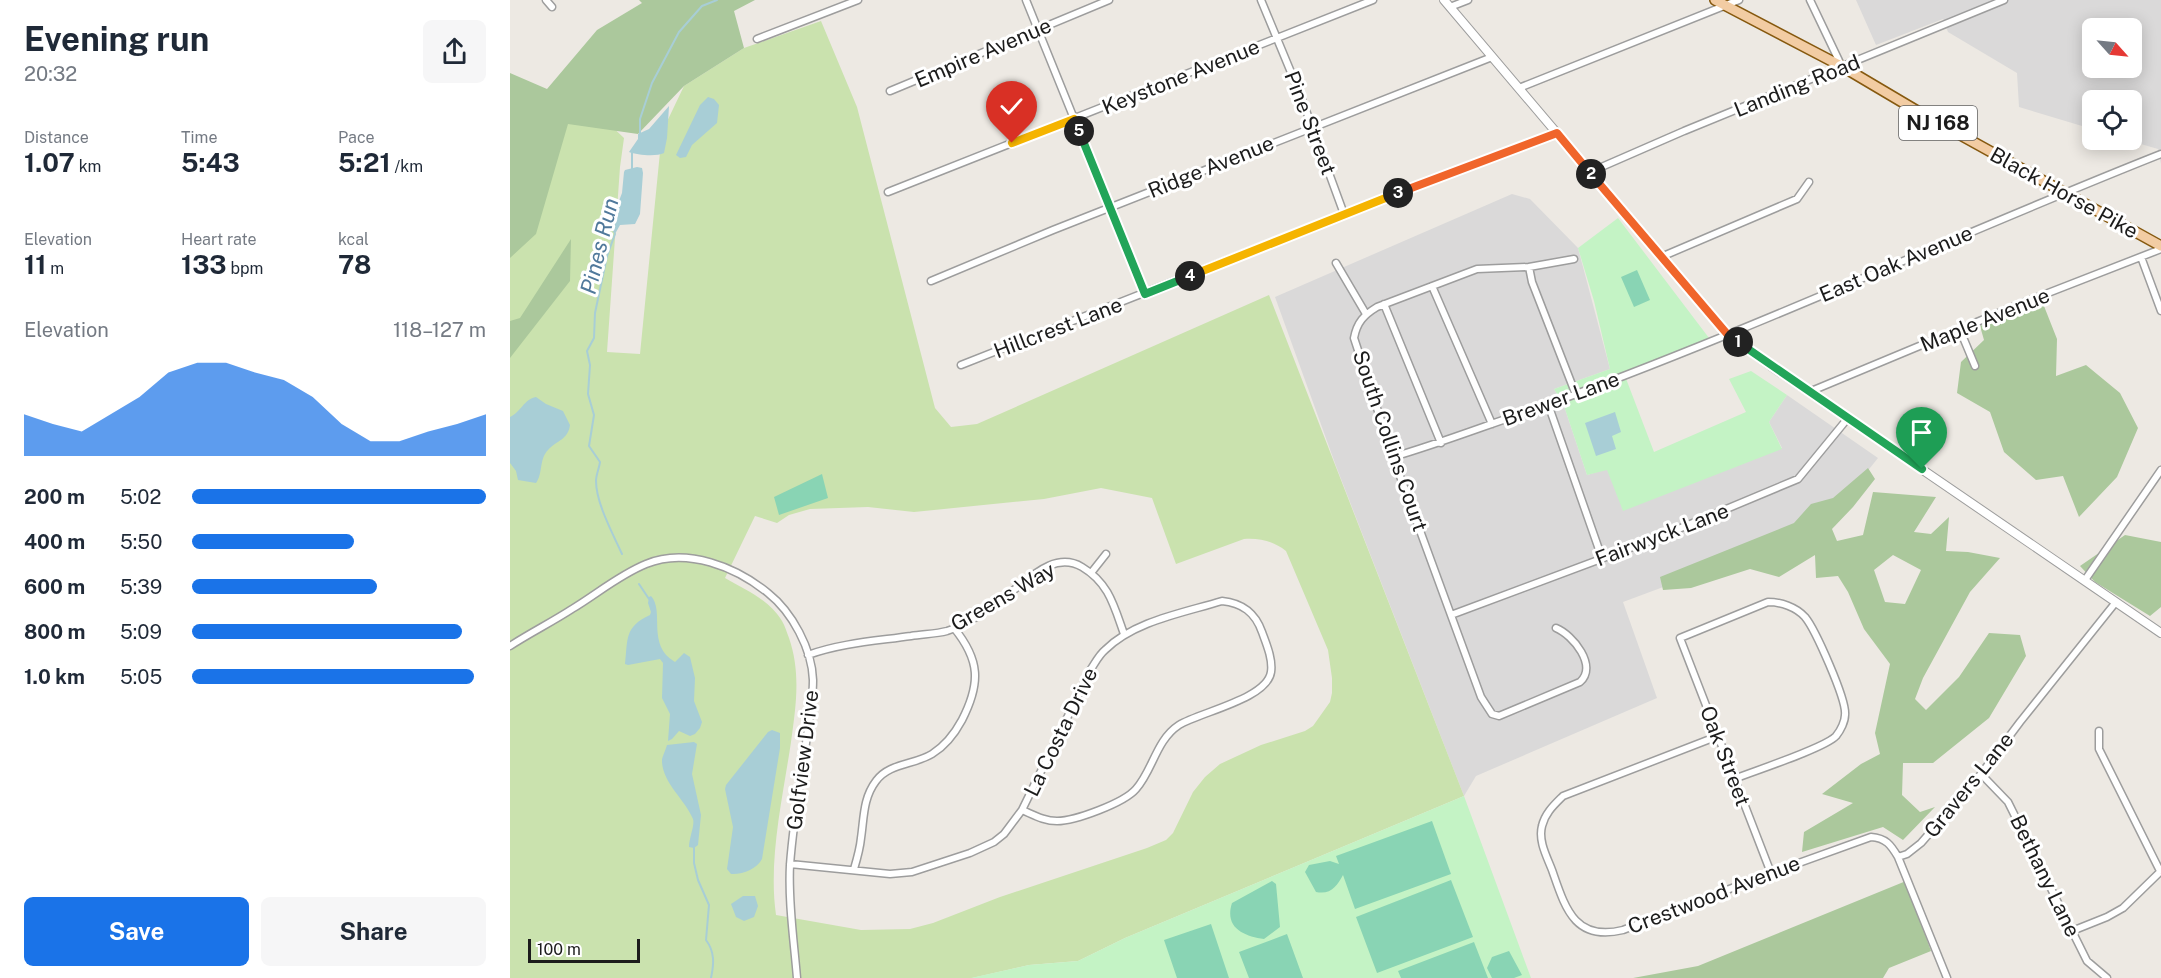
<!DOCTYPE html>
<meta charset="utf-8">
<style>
body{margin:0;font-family:"Public Sans",sans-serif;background:#f6f6f7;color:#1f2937;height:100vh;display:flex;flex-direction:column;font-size:22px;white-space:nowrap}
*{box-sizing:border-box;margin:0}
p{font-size:20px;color:#747a83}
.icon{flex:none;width:33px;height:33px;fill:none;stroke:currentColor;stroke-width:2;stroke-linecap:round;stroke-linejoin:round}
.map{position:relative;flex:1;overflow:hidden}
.drawer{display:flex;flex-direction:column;background:#fff;width:510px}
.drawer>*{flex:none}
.needle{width:39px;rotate:117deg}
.fabs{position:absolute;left:1572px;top:18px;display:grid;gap:12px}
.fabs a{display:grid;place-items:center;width:60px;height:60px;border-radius:9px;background:#fff;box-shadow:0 3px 15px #0003;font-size:30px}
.scale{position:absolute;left:18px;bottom:15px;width:112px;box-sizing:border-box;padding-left:6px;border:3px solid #1c1c1c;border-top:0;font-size:16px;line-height:21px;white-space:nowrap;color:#1c1c1c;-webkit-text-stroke:4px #fff;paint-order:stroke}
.pin{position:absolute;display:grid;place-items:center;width:51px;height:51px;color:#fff;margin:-62px -26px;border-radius:50% 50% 50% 0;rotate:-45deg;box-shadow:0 0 6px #0007}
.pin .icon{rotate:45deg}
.km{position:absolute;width:30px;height:30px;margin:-15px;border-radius:50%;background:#222;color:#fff;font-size:16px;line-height:30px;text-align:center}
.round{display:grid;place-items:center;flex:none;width:63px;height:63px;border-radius:9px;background:#f6f6f7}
.headline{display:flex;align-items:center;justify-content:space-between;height:102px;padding:0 24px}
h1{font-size:33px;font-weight:700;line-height:45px}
.metrics{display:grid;grid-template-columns:repeat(3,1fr);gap:9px;height:102px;padding:6px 24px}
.metrics div{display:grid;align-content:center}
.metrics b{font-size:26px;font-weight:700}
.metrics small{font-size:16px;font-weight:400}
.metrics p{font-size:16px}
.chart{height:168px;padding:12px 24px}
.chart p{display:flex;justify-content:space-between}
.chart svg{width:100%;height:108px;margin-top:6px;fill:#1a73e8;opacity:.7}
.primary-button{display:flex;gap:12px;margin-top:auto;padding:12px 24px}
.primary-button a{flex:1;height:69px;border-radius:9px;background:#1a73e8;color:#fff;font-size:24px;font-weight:700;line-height:69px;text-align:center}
.primary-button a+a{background:#f6f6f7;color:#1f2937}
ul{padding:0 24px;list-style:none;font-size:20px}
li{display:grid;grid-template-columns:96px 72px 1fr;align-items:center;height:45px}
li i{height:15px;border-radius:8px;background:#1a73e8}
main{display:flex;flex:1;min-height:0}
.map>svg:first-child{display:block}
</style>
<main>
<section class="drawer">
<div class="headline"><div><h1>Evening run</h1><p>20:32</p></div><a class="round"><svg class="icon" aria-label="share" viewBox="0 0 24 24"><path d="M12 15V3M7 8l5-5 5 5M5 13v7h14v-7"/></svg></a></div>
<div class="metrics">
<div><p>Distance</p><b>1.07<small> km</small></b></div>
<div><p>Time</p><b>5:43</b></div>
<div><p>Pace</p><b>5:21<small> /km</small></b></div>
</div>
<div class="metrics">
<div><p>Elevation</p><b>11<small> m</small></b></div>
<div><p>Heart rate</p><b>133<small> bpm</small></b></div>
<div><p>kcal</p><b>78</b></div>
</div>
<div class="chart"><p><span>Elevation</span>118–127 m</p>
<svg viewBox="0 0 160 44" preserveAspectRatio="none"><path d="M0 44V27L10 31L20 34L30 27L40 20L50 10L60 6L70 6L80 10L90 13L100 20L110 31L120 38L130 38L140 34L150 31L160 27V44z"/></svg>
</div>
<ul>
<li><b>200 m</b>5:02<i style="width:100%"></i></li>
<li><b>400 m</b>5:50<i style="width:55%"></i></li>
<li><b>600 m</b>5:39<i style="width:63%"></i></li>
<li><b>800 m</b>5:09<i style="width:92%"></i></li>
<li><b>1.0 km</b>5:05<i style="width:96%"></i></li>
</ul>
<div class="primary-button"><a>Save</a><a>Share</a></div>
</section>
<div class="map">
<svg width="1651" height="978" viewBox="0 0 1651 978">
<rect width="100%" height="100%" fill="#ede9e3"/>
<path fill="#dad9d9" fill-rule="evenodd" d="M 1346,0 L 1651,0 L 1651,164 L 1648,149 L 1617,140 L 1622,140 L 1622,100 L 1582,100 L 1582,129 L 1509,107 L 1507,73 L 1438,32 L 1433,19 L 1366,45 ZM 1582,28 L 1622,28 L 1622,68 L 1582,68 Z
M 1002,194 L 1020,199 L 1068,248 L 1100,369 L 1044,389 L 1054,406 L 1077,475 L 1097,469 L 1272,448 L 1259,422 L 1277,395 L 1368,458 L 1312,528 L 1113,602 L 1147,698 L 966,776 L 954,796 L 826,466 L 765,297 Z"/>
<path fill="#cae2ae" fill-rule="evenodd" d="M 311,21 L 347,107 L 425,408 L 441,427 L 467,424 L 759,295 L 954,796 L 615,938 L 568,961 L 519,965 L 462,978 L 0,978 L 0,248 L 47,128 L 74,112 L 94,119 L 114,138 L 110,167 L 97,352 L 130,354 L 152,132 L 174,86 L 234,48 ZM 591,488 L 642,498 L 666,564 L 734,539 C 750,538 763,541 776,551 L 818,650 L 822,678 L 822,693 L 820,702 L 803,726 L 795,731 L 751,745 L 710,764 L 695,777 L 683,792 L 663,833 L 656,840 L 637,848 L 490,897 L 423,923 L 400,929 L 351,930 L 266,915 C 258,860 273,796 281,742 C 286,706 291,673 279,638 C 277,633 275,626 272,621 C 259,599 235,590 215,578 L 245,516 L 267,523 L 279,515 L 300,509 L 358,507 L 404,512 L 534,499 Z"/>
<path fill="#abc89c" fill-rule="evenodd" d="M 129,0 L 245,0 L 224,11 L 234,48 L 174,86 L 128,134 L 58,124 L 26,234 L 0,258 L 0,73 L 37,89 L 87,30 L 132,3 Z
M 61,239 L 60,281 L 0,358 L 0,321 L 10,318 Z
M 1532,301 L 1547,339 L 1546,376 L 1576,365 L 1610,393 L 1628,428 L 1607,477 L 1569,517 L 1553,476 L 1526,480 L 1494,452 L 1480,412 L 1447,393 L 1451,362 L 1474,340 L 1470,326 Z
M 1358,468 L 1365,479 L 1343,507 L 1322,529 L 1327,541 L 1353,535 L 1363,492 L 1426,497 L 1404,532 L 1421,534 L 1439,517 L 1436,551 L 1458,552 L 1490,558 L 1460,592 L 1413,678 L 1405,699 L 1416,710 L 1449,677 L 1479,633 L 1510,635 L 1516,656 L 1479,718 L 1423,763 L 1393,763 L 1392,795 L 1410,812 L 1425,807 L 1393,840 L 1373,827 L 1292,852 L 1294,832 L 1343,803 L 1312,794 L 1351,764 L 1370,754 L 1365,733 L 1380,664 L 1354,629 L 1338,592 L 1328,576 L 1306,578 L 1305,555 L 1269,577 L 1240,569 L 1181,588 L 1153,590 L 1150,577 L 1284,523 L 1301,504 L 1323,498 ZM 1383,555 L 1411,570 L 1395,604 L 1375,602 L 1364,570 Z
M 1615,535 L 1651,542 L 1651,607 L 1640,616 L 1585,582 L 1570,566 Z
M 1396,881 L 1421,951 L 1379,968 L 1373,978 L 1123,978 L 1188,966 Z"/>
<path fill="#c4f3c5" d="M 1108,218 L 1199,338 L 1115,376 L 1144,452 L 1236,412 L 1219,379 L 1241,371 L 1277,395 L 1259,422 L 1272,449 L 1113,511 L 1097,470 L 1077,475 L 1054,406 L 1044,389 L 1100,369 L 1084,301 L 1068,248 Z
M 954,796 L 1021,978 L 461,978 L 519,965 L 568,961 L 615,938 Z"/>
<path fill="#89d4b4" d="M 1127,270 L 1140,300 L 1124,307 L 1111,277 Z
M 312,474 L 318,498 L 269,515 L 264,497 Z
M 922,821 L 941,874 L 845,909 L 833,875 C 827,886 821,895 806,892 L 795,872 L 799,865 L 820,861 L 829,864 L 826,856 Z
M 941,880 L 963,937 L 867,973 L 846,917 Z
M 762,881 L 766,884 L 770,927 L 754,939 C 734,936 714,928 722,903 Z
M 701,924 L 719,978 L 667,978 L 654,940 Z
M 777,934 L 793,978 L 739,978 L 729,952 Z
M 964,942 L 978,978 L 891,978 L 888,971 Z
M 999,951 L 1012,975 L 1004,978 L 982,978 L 977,968 L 982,957 Z"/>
<path fill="#a8ced6" d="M 198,97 L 204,99 L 209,105 L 207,123 L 182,145 L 176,157 L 170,158 L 166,155 L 190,105 Z
M 159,106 L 157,138 L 154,153 C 146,157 127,155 119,152 L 128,139 L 128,134 L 139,129 Z
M 127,167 L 132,168 L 133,173 L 130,214 L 125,224 L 110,225 L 105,234 L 103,232 L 107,206 L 112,193 L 114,172 L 115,170 Z
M 26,397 L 36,404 L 53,411 L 60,425 C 58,440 47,440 38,450 C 29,459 33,474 26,483 L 8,480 L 6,471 L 0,463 L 0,417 C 11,412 14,399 26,397 Z
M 1105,412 L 1111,432 L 1102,436 L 1106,449 L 1086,456 L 1075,423 Z
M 141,596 C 155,611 136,645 165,662 L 174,653 L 180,657 L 185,678 L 184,701 L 192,722 L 190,728 L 185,734 L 180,736 L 169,731 L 162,739 L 158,741 L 160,714 L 152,698 L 153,663 L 150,659 L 118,665 L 115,664 C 118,639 114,627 140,615 L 141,612 L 138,603 L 139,597 Z
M 262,730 L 270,733 L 270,748 L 252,859 C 247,869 232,875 221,874 L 217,869 L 223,827 L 215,789 L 216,785 L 258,732 Z
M 184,742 L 187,744 L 182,774 L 191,815 L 188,845 L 184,848 L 179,847 C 179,838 185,825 183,819 C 175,799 151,782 152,759 C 153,755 156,749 157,745 Z
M 233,896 L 245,896 L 248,906 L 244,917 L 234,921 L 226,917 L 221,904 Z"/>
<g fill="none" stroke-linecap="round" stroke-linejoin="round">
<path stroke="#a8ced6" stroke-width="2" d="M 130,134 L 130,119 L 142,83 L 169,32 L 192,6 L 207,0
M 122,171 L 122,153
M 105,234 L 97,256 L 85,313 L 84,338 L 77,351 L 80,365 L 78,394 L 84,415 L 79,446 L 90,462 C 89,469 86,475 86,481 C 86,503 103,534 112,554
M 129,584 L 139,599
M 184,846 L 184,863 L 188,880 L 199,905 L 196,940 C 205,952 204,964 201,978"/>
<defs>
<path id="minor" d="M 36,0 L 42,7
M 516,0 L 635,294
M 751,0 L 790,94 L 834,214
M 1300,0 L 1332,67
M 940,7 L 958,0
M 247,39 L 348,0
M 1009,88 L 1229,0
M 380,91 L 599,0
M 1080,172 L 1174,131 L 1494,0
M 378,192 L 863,0
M 1151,257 L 1287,199 L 1299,182
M 1631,257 L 1651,311
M 826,263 L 856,314
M 1019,267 L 1022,282 L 1066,395
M 421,281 L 543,230 L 982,57
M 922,286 L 982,424
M 874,304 L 931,443
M 1450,330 L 1465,366
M 451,365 L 834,214 L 1047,133
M 1299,392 L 1515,302 L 1651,249
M 1038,404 L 1092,558
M 883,457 C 931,443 977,425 1025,409 C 1237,333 1441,237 1651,154
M 581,573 L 596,554
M 1575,580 L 1651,470
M 941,615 L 1147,538 L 1288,479 L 1338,418
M 1046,628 C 1063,635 1088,666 1070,682 L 989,716 L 982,714 L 971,697 L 883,457 L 844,338 C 847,322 854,315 867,307 L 967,269 L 1019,267 L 1064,259
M 0,646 C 20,633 42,622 62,609 C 87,594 109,575 136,564 C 177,547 226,567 258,593 C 282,612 302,649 303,680 C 303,701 299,722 296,743 C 290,783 283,824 280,865 C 278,902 284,941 287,978
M 298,655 C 331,643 366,641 401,636 C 413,634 426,634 437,631 C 460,624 481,607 500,593 C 520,578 545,551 572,567 C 599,583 604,606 614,634
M 1589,731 L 1589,749 L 1650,871
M 1208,736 L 1053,796 C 1044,805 1035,813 1032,826 C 1028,841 1037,857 1042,870 C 1055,907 1064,942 1113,930 L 1261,873 L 1361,837 C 1376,838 1381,845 1388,857 L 1437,978
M 1471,774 L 1498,802 L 1577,961 L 1597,978
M 1224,779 C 1244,771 1315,748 1326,736 C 1331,730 1335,721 1335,715 C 1337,700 1305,629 1295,617 C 1286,607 1271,602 1258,602 L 1170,638 L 1261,873
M 1388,857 L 1397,854 L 1411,843 L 1471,774 L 1510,722 L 1606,602
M 280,864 L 380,874 L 402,872 L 460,853 L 484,842 L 494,834 L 512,810 L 581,669 C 585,663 589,655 595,650 C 624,621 673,613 712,601 C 732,603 745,612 752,632 C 756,643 763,659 761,672 C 757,699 690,712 669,725 C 646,740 643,770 626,789 C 614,803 565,821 547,821 C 534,821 524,815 512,810
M 344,869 C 347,859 350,849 351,838 C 354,818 353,798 366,781 C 379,763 404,765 422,754 C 435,746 445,733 452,720 C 471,683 470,660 444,628
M 1562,931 L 1597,917 L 1613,908 L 1651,871"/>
<path id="tertiary" d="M 934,0 L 1218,335 L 1261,366 L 1651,633"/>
<path id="primary" d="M 1205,0 L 1333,67 L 1409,112 L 1651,246"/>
</defs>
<use href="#minor" stroke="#9d9d9d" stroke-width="9"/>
<use href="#tertiary" stroke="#9d9d9d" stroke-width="10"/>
<use href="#primary" stroke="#86590f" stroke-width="12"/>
<use href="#minor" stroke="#fff" stroke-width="6"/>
<use href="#tertiary" stroke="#fff" stroke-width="8"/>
<use href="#primary" stroke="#f2cca3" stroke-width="9"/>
</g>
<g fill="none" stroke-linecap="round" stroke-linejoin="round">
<defs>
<path id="split-1" d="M 1228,342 L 1412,469"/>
<path id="split-2" d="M 1081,174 L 1218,335 L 1228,342"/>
<path id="split-3" d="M 888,193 L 1047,133 L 1081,174"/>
<path id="split-4" d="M 680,276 L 888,193"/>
<path id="split-5" d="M 569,131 L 635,294 L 680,276"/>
<path id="split-6" d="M 502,143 L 564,119 L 569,131"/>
</defs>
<use href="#split-1" stroke="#fff" stroke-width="12"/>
<use href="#split-2" stroke="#fff" stroke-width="12"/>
<use href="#split-3" stroke="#fff" stroke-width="12"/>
<use href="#split-4" stroke="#fff" stroke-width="12"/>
<use href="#split-5" stroke="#fff" stroke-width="12"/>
<use href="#split-6" stroke="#fff" stroke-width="12"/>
<use href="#split-1" stroke="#22a559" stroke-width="8"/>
<use href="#split-2" stroke="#f0652b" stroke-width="8"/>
<use href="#split-3" stroke="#f0652b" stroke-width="8"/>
<use href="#split-4" stroke="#f5b400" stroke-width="8"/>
<use href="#split-5" stroke="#22a559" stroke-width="8"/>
<use href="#split-6" stroke="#f5b400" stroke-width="8"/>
</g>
<g text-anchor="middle" stroke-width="6" stroke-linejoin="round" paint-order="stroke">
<rect fill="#fff" stroke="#606060" stroke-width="1.5" x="1389" y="106" width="78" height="34" rx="4.5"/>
<g font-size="20" font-weight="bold" fill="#1c1c1c">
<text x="1428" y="130">NJ 168</text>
</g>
<g font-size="21" fill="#1c1c1c" stroke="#fff">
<text transform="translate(473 53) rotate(-23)" y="7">Empire Avenue</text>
<text transform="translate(671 77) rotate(-22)" y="7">Keystone Avenue</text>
<text transform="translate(1287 86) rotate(-22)" y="7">Landing Road</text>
<text transform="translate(800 123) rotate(69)" y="7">Pine Street</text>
<text transform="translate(701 167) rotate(-22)" y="7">Ridge Avenue</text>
<text transform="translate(1554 193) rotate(29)" y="7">Black Horse Pike</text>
<text transform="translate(1386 264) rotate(-23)" y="7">East Oak Avenue</text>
<text transform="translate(1475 320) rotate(-22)" y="7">Maple Avenue</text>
<text transform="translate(548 328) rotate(-21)" y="7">Hillcrest Lane</text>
<text transform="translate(1051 399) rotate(-20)" y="7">Brewer Lane</text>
<text transform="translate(880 441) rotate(71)" y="7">South Collins Court</text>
<text transform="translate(1152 535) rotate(-21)" y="7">Fairwyck Lane</text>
<text transform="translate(493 597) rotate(-30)" y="7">Greens Way</text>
<text transform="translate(551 732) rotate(-64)" y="7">La Costa Drive</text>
<text transform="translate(1215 756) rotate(69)" y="7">Oak Street</text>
<text transform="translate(293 760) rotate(-83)" y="7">Golfview Drive</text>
<text transform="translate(1459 785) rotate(-51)" y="7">Gravers Lane</text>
<text transform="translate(1535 876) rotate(64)" y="7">Bethany Lane</text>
<text transform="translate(1204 895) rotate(-21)" y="7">Crestwood Avenue</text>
</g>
<g font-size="22" font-style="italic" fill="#50799b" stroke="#fff">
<text transform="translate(89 246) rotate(-76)" y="8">Pines Run</text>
</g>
</g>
</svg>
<div class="fabs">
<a><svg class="needle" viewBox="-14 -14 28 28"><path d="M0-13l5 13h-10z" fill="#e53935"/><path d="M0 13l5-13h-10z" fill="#747a83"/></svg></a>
<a><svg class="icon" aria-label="locate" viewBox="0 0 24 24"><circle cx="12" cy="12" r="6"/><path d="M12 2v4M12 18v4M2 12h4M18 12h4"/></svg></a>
</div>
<div class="scale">100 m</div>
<div class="pin" style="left:1412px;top:469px;background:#1e9e55"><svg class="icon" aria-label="arrive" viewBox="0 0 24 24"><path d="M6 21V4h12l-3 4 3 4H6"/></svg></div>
<div class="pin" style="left:502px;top:143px;background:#d93025"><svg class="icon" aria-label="check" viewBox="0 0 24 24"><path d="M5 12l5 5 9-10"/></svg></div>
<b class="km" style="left:1228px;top:342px">1</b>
<b class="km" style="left:1081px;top:174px">2</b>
<b class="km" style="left:888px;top:193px">3</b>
<b class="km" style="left:680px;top:276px">4</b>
<b class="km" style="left:569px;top:131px">5</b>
</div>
</main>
